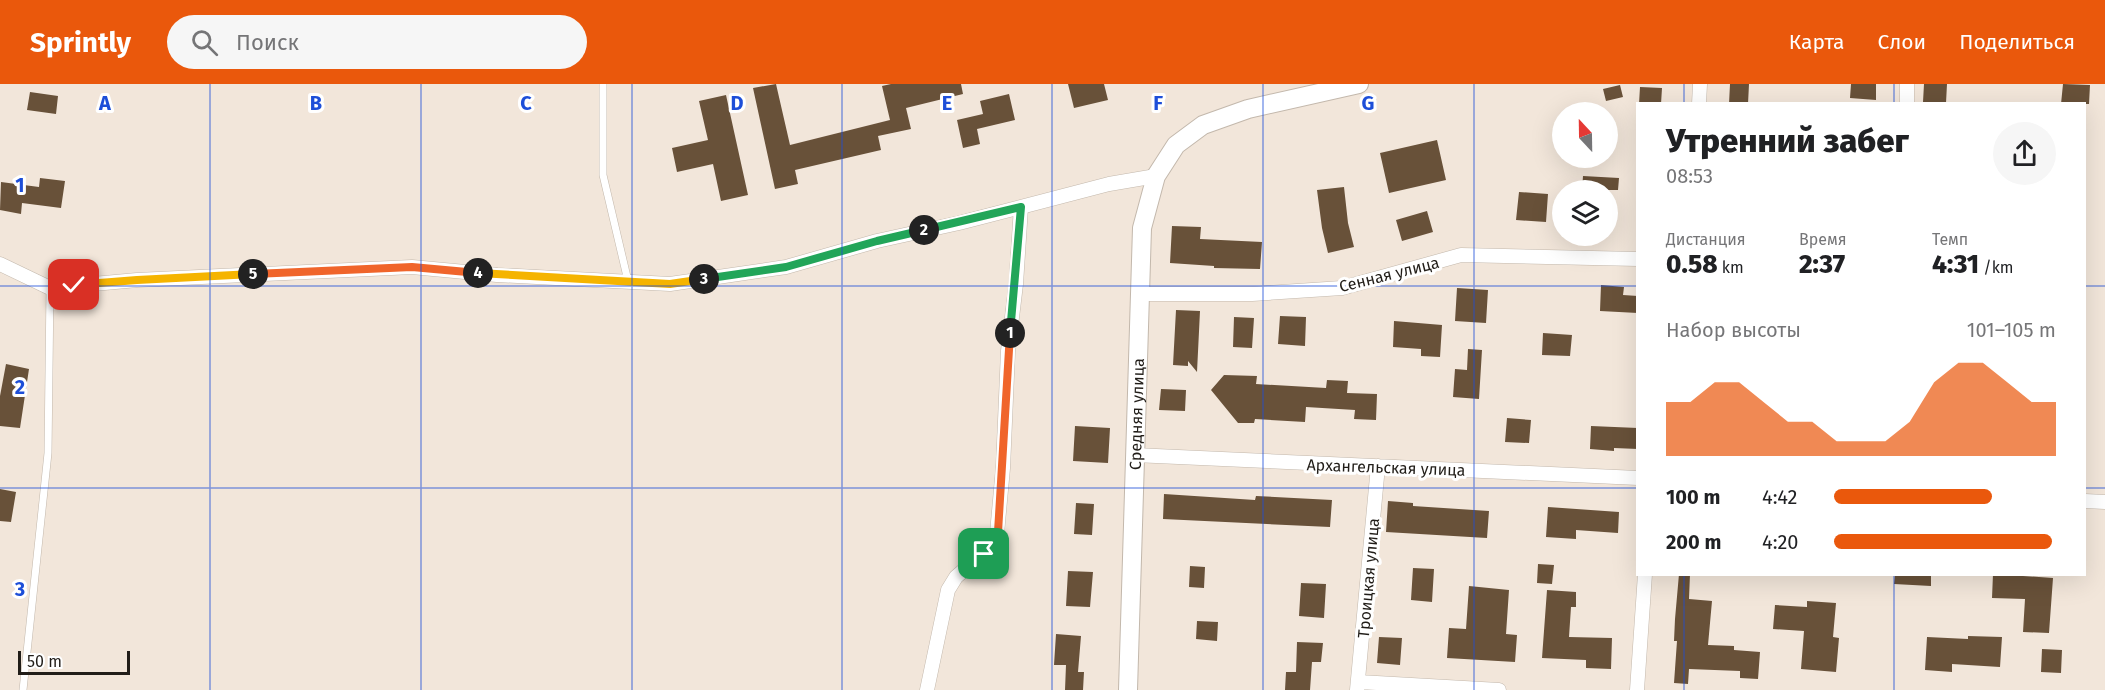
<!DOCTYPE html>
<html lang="ru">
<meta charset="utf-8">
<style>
body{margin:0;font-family:"Fira Sans",sans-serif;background:#f6f6f6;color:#202124;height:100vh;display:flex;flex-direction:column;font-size:22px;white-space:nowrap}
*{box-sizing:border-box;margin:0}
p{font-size:20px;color:#757577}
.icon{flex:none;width:33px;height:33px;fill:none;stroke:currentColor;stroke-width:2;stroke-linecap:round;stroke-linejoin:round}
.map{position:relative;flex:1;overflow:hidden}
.sheet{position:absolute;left:1636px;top:18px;width:450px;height:474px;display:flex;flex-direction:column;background:#fff;border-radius:0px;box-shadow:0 6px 24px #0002}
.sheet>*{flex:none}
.needle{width:39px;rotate:338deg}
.fabs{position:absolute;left:1552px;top:18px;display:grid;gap:12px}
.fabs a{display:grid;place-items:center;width:66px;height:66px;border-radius:50%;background:#fff;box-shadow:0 6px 24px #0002;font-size:30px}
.scale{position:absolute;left:18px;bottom:15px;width:112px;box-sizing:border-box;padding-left:6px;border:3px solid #211d18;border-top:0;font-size:16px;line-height:21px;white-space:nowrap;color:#211d18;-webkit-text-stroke:4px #fff;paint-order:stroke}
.pin{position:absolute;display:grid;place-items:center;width:51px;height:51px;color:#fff;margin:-26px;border-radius:12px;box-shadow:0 3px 9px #0006}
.km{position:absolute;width:30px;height:30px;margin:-15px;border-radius:50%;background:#222;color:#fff;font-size:16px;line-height:30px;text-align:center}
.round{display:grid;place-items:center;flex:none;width:63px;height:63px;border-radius:32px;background:#f6f6f6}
.summary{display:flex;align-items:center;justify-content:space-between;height:102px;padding:0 30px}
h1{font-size:33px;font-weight:800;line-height:45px}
.metrics{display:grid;grid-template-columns:repeat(3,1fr);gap:9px;height:102px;padding:6px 30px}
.metrics div{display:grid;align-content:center}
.metrics b{font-size:26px;font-weight:800}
.metrics small{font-size:16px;font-weight:400}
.metrics p{font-size:16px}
.chart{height:168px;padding:12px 30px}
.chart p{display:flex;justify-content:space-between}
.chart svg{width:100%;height:108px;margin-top:6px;fill:#ea580c;opacity:.7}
ul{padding:0 30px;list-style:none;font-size:20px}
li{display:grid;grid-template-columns:96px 72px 1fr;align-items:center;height:45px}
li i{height:15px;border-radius:8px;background:#ea580c}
header{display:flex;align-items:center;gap:36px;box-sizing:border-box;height:84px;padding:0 30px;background:#ea580c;color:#fff}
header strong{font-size:28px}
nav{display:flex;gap:33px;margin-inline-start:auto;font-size:21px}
.search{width:420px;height:54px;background:#f6f6f6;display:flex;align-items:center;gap:15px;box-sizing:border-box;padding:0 21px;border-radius:33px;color:#757577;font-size:22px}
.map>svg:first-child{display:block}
</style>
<header>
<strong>Sprintly</strong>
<div class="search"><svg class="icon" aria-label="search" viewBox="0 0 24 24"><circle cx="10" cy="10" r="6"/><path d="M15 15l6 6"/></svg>Поиск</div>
<nav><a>Карта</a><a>Слои</a><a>Поделиться</a></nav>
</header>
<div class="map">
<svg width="2105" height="606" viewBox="0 0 2105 606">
<rect width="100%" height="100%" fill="#f2e6da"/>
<path fill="#685139" d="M 776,0 L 790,61 L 890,36 L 882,2 L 891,0 L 961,0 L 963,10 L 906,24 L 911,45 L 878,52 L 881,66 L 795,86 L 798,100 L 775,105 L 753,4 Z
M 1068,0 L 1104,0 L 1108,16 L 1074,24 Z
M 1730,0 L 1749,0 L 1748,20 L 1729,20 Z
M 1851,0 L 1876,0 L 1876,16 L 1850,14 Z
M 1924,0 L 1947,0 L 1946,19 L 1923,18 Z
M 2063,0 L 2090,1 L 2089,20 L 2061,20 Z
M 1620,1 L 1623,13 L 1606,17 L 1603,5 Z
M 1640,3 L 1662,4 L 1661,20 L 1639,20 Z
M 30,8 L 58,12 L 56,30 L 27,26 Z
M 1009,10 L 1015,36 L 977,45 L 980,60 L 963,64 L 957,36 L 983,30 L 980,17 Z
M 726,11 L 748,111 L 721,117 L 713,80 L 677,88 L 672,64 L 708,56 L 699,17 Z
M 1437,56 L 1446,96 L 1389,109 L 1380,69 Z
M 1583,92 L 1619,94 L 1618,106 L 1582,106 Z
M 40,94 L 65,97 L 61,124 L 22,119 L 21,130 L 0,126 L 1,98 L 39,103 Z
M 1344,103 L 1348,139 L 1354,163 L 1328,169 L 1322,144 L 1317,106 Z
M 1519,108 L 1548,110 L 1546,138 L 1516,136 Z
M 1427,127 L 1433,148 L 1402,157 L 1396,136 Z
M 1172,142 L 1201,143 L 1200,155 L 1262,158 L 1260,185 L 1214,184 L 1214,182 L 1170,179 Z
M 1601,201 L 1624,203 L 1623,211 L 1638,212 L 1638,229 L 1600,227 Z
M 1457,204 L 1488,206 L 1486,239 L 1455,237 Z
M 1176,226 L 1200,227 L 1197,288 L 1188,277 L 1188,282 L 1173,281 Z
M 1280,232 L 1306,233 L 1305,262 L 1278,260 Z
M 1234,233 L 1254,234 L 1252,264 L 1233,263 Z
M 1394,237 L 1442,241 L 1440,273 L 1421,272 L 1421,265 L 1393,263 Z
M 1543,249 L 1572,251 L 1570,272 L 1542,271 Z
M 1468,265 L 1482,266 L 1479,315 L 1453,313 L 1455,285 L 1467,286 Z
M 6,280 L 29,285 L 20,344 L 0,342 L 0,312 Z
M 1224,291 L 1257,292 L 1256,300 L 1326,304 L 1327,296 L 1348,297 L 1347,309 L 1377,310 L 1376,336 L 1354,335 L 1355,326 L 1306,323 L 1305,338 L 1255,335 L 1254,339 L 1238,339 L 1211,306 Z
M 1161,305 L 1186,306 L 1185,327 L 1159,326 Z
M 1507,334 L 1531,336 L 1529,359 L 1505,358 Z
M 1075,342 L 1110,344 L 1108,379 L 1073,377 Z
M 1591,342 L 1638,344 L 1638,365 L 1614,364 L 1614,367 L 1590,365 Z
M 0,405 L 16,408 L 11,438 L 0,437 Z
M 1164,410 L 1255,416 L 1256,412 L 1332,416 L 1330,443 L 1163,435 Z
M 1388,417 L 1413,419 L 1413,422 L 1489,427 L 1487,454 L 1386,448 Z
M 1076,419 L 1094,420 L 1092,451 L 1074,450 Z
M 1548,423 L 1619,428 L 1618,449 L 1576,446 L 1576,455 L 1546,453 Z
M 1538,480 L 1554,481 L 1552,500 L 1537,499 Z
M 1190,482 L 1205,483 L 1204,504 L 1189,503 Z
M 1413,484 L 1434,485 L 1432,518 L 1411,516 Z
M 1068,487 L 1093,488 L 1090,523 L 1066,522 Z
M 1679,490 L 1690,490 L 1689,515 L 1712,517 L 1708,561 L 1734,562 L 1734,566 L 1760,568 L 1758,595 L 1740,594 L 1740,587 L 1689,585 L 1688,600 L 1674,599 L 1677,557 L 1674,557 L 1675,535 Z
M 1895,490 L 1931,490 L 1931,502 L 1894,500 Z
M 1993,490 L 2053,494 L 2049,549 L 2023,548 L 2025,515 L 1992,514 Z
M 1301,499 L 1326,500 L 1324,534 L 1299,532 Z
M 1469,502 L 1509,506 L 1506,550 L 1517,551 L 1515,578 L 1447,574 L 1449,544 L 1466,545 Z
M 1547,506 L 1576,508 L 1576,523 L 1571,523 L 1569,553 L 1612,554 L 1611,585 L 1586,584 L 1586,576 L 1542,574 Z
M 1807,517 L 1836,519 L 1833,553 L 1839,554 L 1836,588 L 1801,585 L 1804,547 L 1773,545 L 1775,521 L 1807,523 Z
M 1197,537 L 1218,538 L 1217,557 L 1196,555 Z
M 1056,550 L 1081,552 L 1078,588 L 1084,588 L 1083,606 L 1065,606 L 1066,581 L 1054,581 Z
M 1968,552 L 2002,553 L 2000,583 L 1952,580 L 1952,588 L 1925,586 L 1927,553 L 1968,555 Z
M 1379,553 L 1402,554 L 1400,581 L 1377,579 Z
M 1297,558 L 1323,559 L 1321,578 L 1312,578 L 1310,606 L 1285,606 L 1286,588 L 1296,588 Z
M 2042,565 L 2062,566 L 2061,589 L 2041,588 Z"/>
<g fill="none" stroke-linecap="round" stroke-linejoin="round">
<defs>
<path id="service" d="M 603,0 L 603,91 L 628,197
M 23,606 L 48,369 L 50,204"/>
<path id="minor" d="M 1699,20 L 1700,0
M 1907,20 L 1907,0
M 0,180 L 50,204 L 137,196 L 412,183 L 497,191 L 670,200 L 786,183 L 877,157 L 959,139 L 1109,100 L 1156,92
M 1139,210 L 1252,210 L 1342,204 L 1461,171 L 1638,175
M 1134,371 L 1638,394
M 2085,417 L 2105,418
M 1359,598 L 1499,606
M 927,606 L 948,506 L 956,493 L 995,459 L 997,449 L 1003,384 L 1008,267 L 1016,200 L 1021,123
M 1357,606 L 1378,382
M 1637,606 L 1645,490"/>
<g id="tertiary">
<path id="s1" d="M 1128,606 L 1142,144 L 1156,92 L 1176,61 L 1203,41 L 1248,25 L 1359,0"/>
</g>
</defs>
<use href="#service" stroke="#c3b8ac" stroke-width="8"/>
<use href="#minor" stroke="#c3b8ac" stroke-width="15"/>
<use href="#tertiary" stroke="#c3b8ac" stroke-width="20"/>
<use href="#service" stroke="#fff" stroke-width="7"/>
<use href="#minor" stroke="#fff" stroke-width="14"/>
<use href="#tertiary" stroke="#fff" stroke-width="18"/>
</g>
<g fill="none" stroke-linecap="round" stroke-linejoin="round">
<defs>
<path id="split-1" d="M 984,470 L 995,459 L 998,448 L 1010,249"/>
<path id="split-2" d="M 924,146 L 1021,123 L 1010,249"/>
<path id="split-3" d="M 704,195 L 786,183 L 877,157 L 924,146"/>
<path id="split-4" d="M 478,189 L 670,200 L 704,195"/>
<path id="split-5" d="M 253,190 L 412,183 L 478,189"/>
<path id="split-6" d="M 74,201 L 137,196 L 253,190"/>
</defs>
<use href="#split-1" stroke="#fff" stroke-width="12"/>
<use href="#split-2" stroke="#fff" stroke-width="12"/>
<use href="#split-3" stroke="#fff" stroke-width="12"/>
<use href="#split-4" stroke="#fff" stroke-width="12"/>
<use href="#split-5" stroke="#fff" stroke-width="12"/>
<use href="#split-6" stroke="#fff" stroke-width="12"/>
<use href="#split-1" stroke="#f0652b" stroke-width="8"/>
<use href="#split-2" stroke="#22a559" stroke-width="8"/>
<use href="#split-3" stroke="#22a559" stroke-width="8"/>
<use href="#split-4" stroke="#f5b400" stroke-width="8"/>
<use href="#split-5" stroke="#f0652b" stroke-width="8"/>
<use href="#split-6" stroke="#f5b400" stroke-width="8"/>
</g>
<path fill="none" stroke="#1d4ed8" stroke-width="1.5" stroke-opacity="0.55" d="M 210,0 L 210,606M 421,0 L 421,606M 632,0 L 632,606M 842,0 L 842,606M 1052,0 L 1052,606M 1263,0 L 1263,606M 1474,0 L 1474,606M 1684,0 L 1684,20M 1894,0 L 1894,20M 0,202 L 1638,202M 2085,202 L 2105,202M 0,404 L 1638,404M 2085,404 L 2105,404M 1684,490 L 1684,606M 1894,490 L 1894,606"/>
<g text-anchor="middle" stroke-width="6" stroke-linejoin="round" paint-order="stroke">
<g font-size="16" fill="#211d18" stroke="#fff">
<text transform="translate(1389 190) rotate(-14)" y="6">Сенная улица</text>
<text dy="6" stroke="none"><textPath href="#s1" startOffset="276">Средняя улица</textPath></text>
<text transform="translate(1386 383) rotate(2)" y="6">Архангельская улица</text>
<text transform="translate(1368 494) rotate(-85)" y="6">Троицкая улица</text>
</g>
</g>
<g font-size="20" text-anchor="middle" font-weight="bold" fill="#1d4ed8" stroke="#fff" stroke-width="6" stroke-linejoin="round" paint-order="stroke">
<text x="105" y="26">A</text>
<text x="316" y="26">B</text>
<text x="526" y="26">C</text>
<text x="737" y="26">D</text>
<text x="947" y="26">E</text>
<text x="1158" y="26">F</text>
<text x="1368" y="26">G</text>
<text x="20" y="108">1</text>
<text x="20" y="310">2</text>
<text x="20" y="512">3</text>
</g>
</svg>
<div class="fabs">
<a><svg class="needle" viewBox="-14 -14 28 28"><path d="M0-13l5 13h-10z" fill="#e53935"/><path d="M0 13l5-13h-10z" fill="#757577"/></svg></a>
<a><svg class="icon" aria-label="layers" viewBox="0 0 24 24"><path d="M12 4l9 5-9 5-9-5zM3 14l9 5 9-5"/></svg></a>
</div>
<div class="scale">50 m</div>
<div class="pin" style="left:984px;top:470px;background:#1e9e55"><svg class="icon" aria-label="arrive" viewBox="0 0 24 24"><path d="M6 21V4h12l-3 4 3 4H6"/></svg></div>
<div class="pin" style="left:74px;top:201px;background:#d93025"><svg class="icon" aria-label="check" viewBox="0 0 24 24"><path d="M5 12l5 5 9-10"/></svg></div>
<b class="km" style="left:1010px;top:249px">1</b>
<b class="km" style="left:924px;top:146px">2</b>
<b class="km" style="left:704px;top:195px">3</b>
<b class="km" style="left:478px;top:189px">4</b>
<b class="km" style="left:253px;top:190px">5</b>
<section class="sheet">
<div class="summary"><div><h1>Утренний забег</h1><p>08:53</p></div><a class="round"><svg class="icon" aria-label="share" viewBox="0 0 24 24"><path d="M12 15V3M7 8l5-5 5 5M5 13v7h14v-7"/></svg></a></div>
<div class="metrics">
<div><p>Дистанция</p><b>0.58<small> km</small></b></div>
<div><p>Время</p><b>2:37</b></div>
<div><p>Темп</p><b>4:31<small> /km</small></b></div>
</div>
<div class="chart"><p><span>Набор высоты</span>101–105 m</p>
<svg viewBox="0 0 160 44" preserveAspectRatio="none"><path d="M0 44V22L10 22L20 14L30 14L40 22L50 30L60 30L70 38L80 38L90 38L100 30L110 14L120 6L130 6L140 14L150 22L160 22V44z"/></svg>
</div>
<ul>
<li><b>100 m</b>4:42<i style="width:71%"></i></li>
<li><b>200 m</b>4:20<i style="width:98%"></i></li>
</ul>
</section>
</div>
